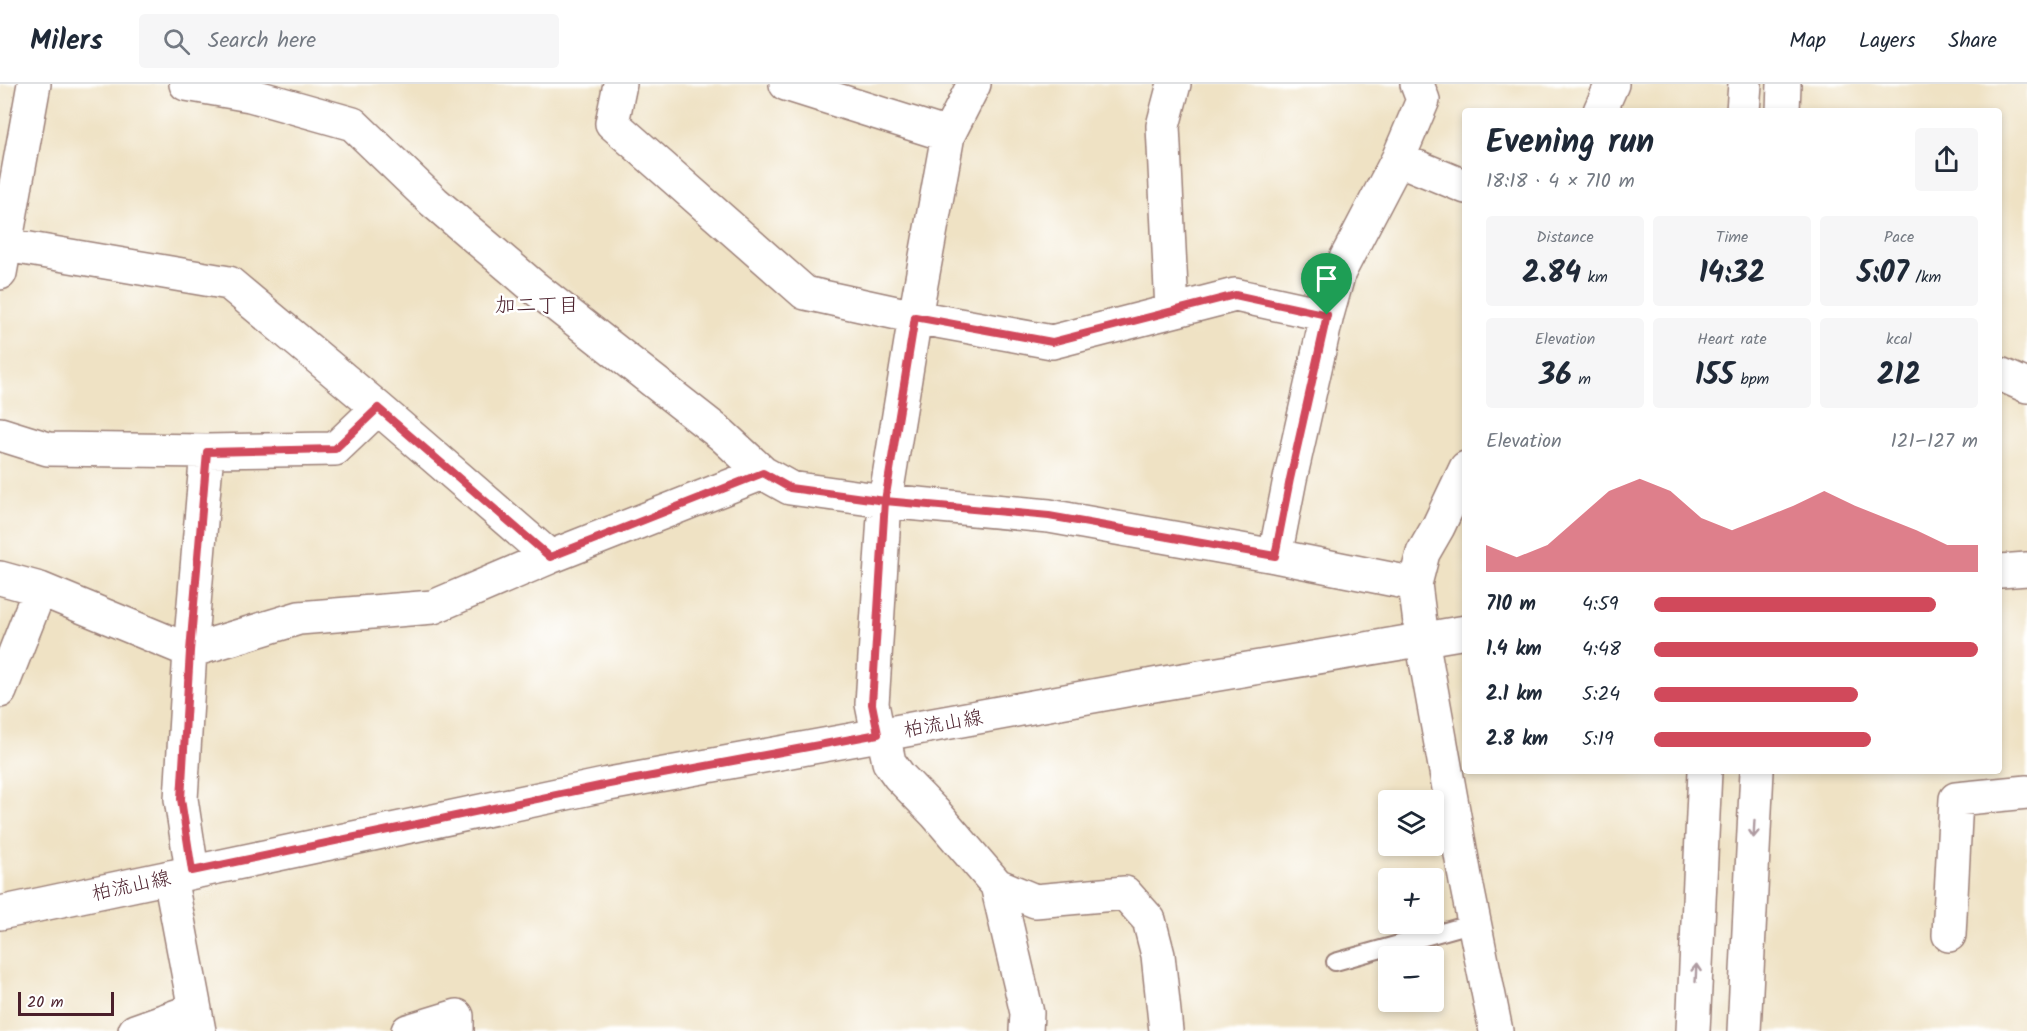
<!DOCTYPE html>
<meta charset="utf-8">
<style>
body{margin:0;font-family:Kalam,"Klee One",sans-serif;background:#f6f6f7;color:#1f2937;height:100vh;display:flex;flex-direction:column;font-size:22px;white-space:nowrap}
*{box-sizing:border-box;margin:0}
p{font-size:20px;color:#747a83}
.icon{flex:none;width:33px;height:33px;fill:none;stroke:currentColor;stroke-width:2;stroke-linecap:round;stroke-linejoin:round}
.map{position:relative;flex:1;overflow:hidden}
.drawer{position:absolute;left:1462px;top:24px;width:540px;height:666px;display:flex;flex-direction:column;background:#fff;border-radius:6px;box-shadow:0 3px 9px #0003}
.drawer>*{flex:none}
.controls{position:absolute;left:1378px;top:706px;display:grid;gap:12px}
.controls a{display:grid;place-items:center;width:66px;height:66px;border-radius:6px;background:#fff;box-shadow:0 3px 9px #0003;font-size:30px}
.scale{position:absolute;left:18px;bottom:15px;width:96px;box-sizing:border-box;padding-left:6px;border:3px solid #4a1f2b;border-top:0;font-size:16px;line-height:21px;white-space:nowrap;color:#4a1f2b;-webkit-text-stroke:4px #fff;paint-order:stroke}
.pin{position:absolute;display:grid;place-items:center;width:51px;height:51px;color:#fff;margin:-62px -26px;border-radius:50% 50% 50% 0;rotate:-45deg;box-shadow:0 0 6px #0007}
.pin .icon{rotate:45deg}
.round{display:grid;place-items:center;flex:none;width:63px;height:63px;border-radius:6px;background:#f6f6f7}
.summary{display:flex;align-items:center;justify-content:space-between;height:102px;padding:0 24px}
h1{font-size:33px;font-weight:800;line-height:45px}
.stats{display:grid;grid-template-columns:repeat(3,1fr);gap:9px;height:102px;padding:6px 24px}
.stats div{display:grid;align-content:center;border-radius:6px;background:#f6f6f7;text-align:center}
.stats b{font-size:30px;font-weight:800}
.stats small{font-size:16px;font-weight:400}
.stats p{font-size:16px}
.chart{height:168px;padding:12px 24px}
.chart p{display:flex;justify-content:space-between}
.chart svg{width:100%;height:108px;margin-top:6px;fill:#d1495b;opacity:.7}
ul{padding:0 24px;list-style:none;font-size:20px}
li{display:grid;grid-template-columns:96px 72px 1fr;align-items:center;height:45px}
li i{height:15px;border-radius:8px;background:#d1495b}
header{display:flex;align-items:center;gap:36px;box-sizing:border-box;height:84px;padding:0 30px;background:#fff;border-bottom:2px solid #e0e1e3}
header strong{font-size:28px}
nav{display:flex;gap:33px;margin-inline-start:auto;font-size:21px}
.search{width:420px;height:54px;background:#f6f6f7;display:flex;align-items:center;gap:15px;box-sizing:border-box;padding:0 21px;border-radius:6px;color:#747a83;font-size:22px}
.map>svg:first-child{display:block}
</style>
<header>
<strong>Milers</strong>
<div class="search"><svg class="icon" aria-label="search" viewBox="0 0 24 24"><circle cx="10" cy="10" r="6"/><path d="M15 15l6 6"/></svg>Search here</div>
<nav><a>Map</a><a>Layers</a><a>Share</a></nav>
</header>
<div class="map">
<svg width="2027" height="947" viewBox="0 0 2027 947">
<rect width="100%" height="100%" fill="#fff"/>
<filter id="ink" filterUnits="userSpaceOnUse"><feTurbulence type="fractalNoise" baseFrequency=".0167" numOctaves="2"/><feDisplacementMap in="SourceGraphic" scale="12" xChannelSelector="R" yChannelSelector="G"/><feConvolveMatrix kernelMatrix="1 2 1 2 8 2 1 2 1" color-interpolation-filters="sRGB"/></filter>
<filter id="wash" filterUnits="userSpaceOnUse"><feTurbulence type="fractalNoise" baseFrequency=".008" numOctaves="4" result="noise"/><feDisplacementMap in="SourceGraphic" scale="24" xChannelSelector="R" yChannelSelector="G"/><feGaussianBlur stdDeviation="1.35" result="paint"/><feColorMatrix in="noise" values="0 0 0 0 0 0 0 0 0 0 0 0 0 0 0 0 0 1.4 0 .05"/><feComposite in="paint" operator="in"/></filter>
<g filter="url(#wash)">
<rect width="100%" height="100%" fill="#efe2c4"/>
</g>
<g filter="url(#ink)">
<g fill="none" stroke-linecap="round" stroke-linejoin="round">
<defs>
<path id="service" d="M 1335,878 L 1474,839"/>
<path id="minor" d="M 186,0 L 250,11 L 353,40 L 434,118 L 535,204 L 722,351 L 763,389 L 790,404 L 885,417 L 1049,432 L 1275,472 L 1415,500
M 620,0 L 612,39 L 805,209 L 915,233 L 1052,258 L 1235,211 L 1327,231
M 786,0 L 948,51
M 1600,27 L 1612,0
M 1398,75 L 1423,16 L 1417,0
M 0,160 L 229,199 L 378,324 L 550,473
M 0,189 L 34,0
M 1172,226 L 1163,42 L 1174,0
M 2000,290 L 2027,302
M 0,350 L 48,365 L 207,367 L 335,365 L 378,324
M 1275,472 L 1290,395 L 1327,231 L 1339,188 L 1398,75 L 1466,103
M 0,494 L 40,505 L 190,567 L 299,534 L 433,523 L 550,473 L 763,389
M 1422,555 L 1415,500 L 1423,469 L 1438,443 L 1466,384
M 0,607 L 40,505
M 878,650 L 872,620 L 885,417 L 915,233 L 948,51 L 974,0
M 883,650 L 889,678 L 899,692 L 936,730 L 997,801 L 1035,817 L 1125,809 L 1149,836 L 1158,871 L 1166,947
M 192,787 L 181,715 L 190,567 L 207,367
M 170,793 L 199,947
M 997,801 L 1027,929 L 1026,947
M 1949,851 L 1956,715 L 2027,708
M 135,947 L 194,926
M 408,947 L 457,932 L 457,947"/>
<path id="tertiary" d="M 1422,555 L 1466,798 L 1496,947
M 1693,947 L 1705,687
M 1744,947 L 1757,687"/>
<path id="secondary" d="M 2000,487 L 2027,485
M 0,829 L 609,700 L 1159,600 L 1466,548"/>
<path id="primary" d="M 1743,27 L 1745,0
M 1783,27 L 1784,0"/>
</defs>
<use href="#service" stroke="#9c8078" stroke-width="20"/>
<use href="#minor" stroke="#9c8078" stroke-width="36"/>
<use href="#tertiary" stroke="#9c8078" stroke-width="36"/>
<use href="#secondary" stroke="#9c8078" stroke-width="36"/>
<use href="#primary" stroke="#9c8078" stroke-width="36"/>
<use href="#service" stroke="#fff" stroke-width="16"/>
<use href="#minor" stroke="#fff" stroke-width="33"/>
<use href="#tertiary" stroke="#fff" stroke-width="33"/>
<use href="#secondary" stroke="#fff" stroke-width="33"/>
<use href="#primary" stroke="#fff" stroke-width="33"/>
</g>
<defs><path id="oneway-shaft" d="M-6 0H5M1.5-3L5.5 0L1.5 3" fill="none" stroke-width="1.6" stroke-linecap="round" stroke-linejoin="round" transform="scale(1.5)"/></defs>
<g stroke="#ae9aa0">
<use href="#oneway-shaft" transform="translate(1754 745) rotate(93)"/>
<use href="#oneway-shaft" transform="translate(1696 889) rotate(-87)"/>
</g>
</g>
<g fill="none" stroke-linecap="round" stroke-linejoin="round" filter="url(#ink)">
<defs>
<path id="route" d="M 1327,231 L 1235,211 L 1052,258 L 915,233 L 885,417 L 790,404 L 763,389 L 550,473 L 378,324 L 335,365 L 207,368 L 190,567 L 181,715 L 192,787 L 609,700 L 878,650 L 872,620 L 885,417 L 1049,432 L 1275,472 L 1290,395 L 1327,231"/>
</defs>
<use href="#route" stroke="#fff" stroke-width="12"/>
<use href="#route" stroke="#d1495b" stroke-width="8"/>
</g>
<g text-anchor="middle" stroke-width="5" stroke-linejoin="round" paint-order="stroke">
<g font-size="20" fill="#4a1f2b" stroke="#fff">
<text transform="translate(943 639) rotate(-10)" y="7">柏流山線</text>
<text transform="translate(131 801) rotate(-12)" y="7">柏流山線</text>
</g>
<g font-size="21" fill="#4a1f2b" stroke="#fff">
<text x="537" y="228">加二丁目</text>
</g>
</g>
</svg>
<div class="controls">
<a><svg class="icon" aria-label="layers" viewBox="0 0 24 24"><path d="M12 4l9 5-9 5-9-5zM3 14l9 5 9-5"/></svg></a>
<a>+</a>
<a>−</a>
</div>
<div class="scale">20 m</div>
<div class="pin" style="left:1327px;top:231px;background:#1e9e55"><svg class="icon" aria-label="arrive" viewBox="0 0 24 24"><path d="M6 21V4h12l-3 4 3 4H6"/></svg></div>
<section class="drawer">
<div class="summary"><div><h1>Evening run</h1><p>18:18 · 4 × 710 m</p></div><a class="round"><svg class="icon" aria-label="share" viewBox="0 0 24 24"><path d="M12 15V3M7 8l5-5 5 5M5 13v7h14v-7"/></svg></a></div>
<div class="stats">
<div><p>Distance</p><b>2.84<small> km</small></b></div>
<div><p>Time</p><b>14:32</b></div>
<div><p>Pace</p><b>5:07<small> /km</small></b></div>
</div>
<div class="stats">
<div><p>Elevation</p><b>36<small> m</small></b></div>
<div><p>Heart rate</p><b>155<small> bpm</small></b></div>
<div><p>kcal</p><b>212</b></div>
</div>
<div class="chart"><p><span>Elevation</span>121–127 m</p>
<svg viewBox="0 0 160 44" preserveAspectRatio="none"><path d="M0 44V33L10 38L20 33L30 22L40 11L50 6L60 11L70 22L80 27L90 22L100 17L110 11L120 17L130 22L140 27L150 33L160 33V44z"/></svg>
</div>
<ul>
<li><b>710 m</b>4:59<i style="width:87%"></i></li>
<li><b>1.4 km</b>4:48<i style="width:100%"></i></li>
<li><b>2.1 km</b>5:24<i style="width:63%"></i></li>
<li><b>2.8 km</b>5:19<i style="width:67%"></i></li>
</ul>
</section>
</div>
